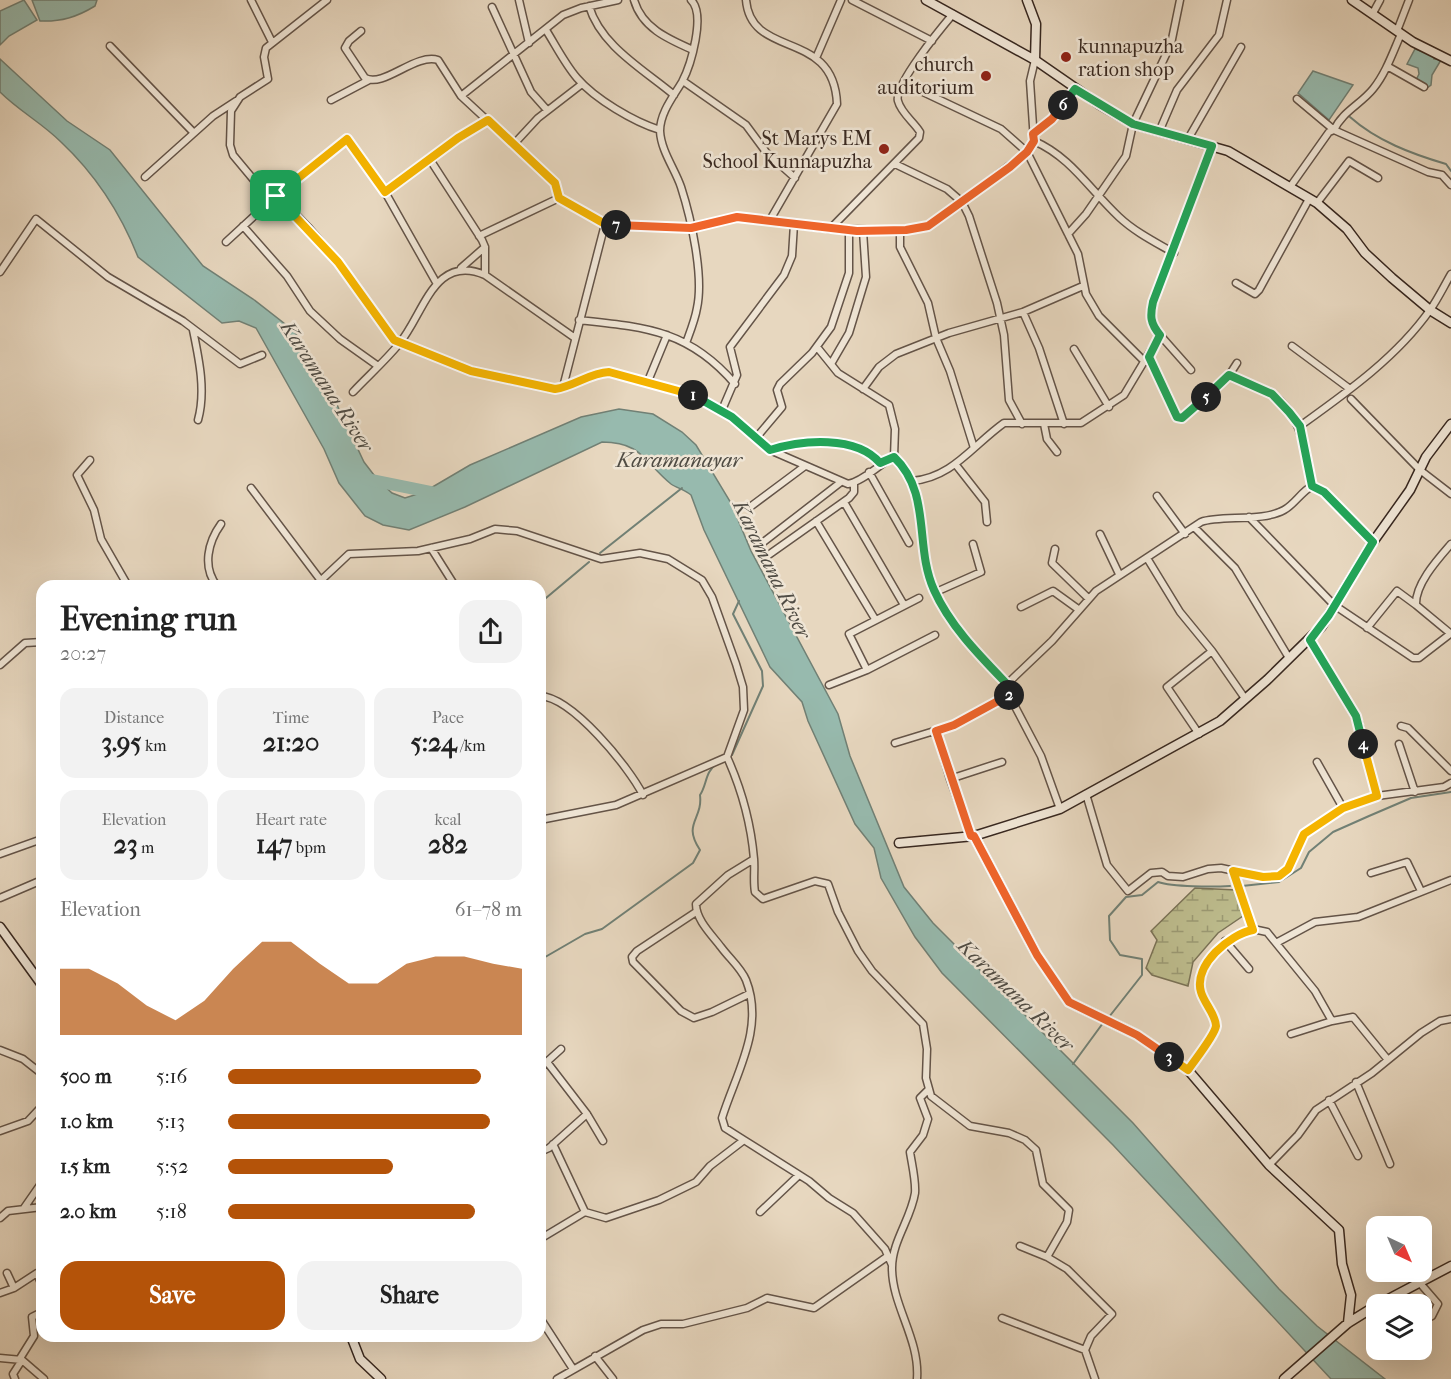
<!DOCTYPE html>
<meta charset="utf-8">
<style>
body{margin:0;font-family:"IM FELL French Canon",serif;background:#f2f2f2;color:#222;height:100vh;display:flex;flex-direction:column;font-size:22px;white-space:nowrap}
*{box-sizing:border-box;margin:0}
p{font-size:20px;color:#767676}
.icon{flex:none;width:33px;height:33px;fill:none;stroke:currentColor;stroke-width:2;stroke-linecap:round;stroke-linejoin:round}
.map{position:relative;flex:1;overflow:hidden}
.drawer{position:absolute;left:36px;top:580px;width:510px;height:762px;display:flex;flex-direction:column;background:#fff;border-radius:18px;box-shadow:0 6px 24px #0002}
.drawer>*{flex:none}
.needle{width:39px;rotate:136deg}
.tools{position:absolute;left:1366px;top:1216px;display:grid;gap:12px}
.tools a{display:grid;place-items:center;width:66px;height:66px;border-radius:12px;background:#fff;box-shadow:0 6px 24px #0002;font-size:30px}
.pin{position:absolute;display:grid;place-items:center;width:51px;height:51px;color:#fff;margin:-26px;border-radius:12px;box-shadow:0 3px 9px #0006}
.km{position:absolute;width:30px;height:30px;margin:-15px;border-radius:50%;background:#222;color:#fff;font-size:16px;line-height:30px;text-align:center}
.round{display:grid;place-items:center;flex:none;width:63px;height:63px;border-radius:18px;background:#f2f2f2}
.head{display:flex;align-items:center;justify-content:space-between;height:102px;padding:0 24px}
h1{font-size:33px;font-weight:700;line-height:45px}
.stats{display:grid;grid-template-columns:repeat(3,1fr);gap:9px;height:102px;padding:6px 24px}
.stats div{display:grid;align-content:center;border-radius:15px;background:#f2f2f2;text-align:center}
.stats b{font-size:26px;font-weight:700}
.stats small{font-size:16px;font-weight:400}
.stats p{font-size:16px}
.chart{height:168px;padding:12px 24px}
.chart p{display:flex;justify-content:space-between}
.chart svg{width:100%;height:108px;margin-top:6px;fill:#b45309;opacity:.7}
.action{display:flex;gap:12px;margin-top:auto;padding:12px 24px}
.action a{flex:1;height:69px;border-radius:18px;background:#b45309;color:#fff;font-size:24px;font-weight:700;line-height:69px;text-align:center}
.action a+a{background:#f2f2f2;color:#222}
ul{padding:0 24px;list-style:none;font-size:20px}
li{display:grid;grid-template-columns:96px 72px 1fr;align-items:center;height:45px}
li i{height:15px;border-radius:8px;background:#b45309}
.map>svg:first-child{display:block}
</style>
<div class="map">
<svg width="1451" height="1379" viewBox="0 0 1451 1379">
<defs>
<pattern id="wetland-marsh" width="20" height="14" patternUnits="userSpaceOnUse" patternTransform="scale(1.5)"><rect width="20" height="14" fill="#bdbc8d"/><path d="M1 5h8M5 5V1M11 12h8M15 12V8" fill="none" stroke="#9b9973"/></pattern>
</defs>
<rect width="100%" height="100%" fill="#e7d7bf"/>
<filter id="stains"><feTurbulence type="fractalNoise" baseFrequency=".00333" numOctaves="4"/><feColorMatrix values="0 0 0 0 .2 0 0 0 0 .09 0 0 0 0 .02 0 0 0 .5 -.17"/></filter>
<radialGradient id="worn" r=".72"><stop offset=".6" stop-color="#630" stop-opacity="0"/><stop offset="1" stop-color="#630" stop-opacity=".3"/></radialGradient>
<path fill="url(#wetland-marsh)" stroke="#7a7256" stroke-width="1.5" d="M 1195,888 L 1236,890 L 1243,916 L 1218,933 L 1193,962 L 1188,986 L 1152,975 L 1146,968 L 1157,940 L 1151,931 Z"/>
<path fill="#97baae" stroke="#718075" stroke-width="1.5" d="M 24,0 L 37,20 L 9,36 L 0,45 L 0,11 Z
M 32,0 L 97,0 L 95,6 C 77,17 61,22 40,21 Z
M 1415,49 L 1435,56 L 1434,59 L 1441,60 L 1432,75 L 1431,85 L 1427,88 L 1416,80 L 1419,74 L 1418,68 L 1407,64 Z
M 0,59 L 67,121 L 110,150 L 203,266 L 253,299 L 294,331 L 323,375 L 364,462 L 377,479 L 392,493 L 405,498 L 424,492 L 470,465 L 581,417 L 619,409 L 653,414 L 682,432 L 696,445 L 731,503 L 751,551 L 838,714 L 850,756 L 904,887 L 933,923 L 1133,1123 L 1279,1289 L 1317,1326 L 1385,1379 L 1331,1379 L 1113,1145 L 942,973 L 915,937 L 881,878 L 874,848 L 855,824 L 808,721 L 802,702 L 770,667 L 704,530 L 691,495 C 685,490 677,488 671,484 C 644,462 642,442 602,442 L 465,507 L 409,530 L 383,525 L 365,516 L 339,483 L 324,449 L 256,328 L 239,321 L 222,323 L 138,257 C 121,214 94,173 61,142 C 42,123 19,111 0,92 Z
M 1313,71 L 1353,85 L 1329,120 L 1298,93 Z"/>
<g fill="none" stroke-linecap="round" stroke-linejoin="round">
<path stroke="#718075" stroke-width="2" d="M 1350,117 C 1377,141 1412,154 1446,164 L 1451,171
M 600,553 L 682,488
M 540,603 L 589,562
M 732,755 L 763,686 L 762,671 L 733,614 L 739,601
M 1242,886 L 1279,882 L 1301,868 L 1309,852 L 1333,832 L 1369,816 L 1411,798 L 1451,792
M 540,960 L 585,934 L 602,929 L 693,863 L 700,850 C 682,823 703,820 700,795 C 707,785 705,771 717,764
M 1109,1017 L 1142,975 L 1142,959 L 1120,955 L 1110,940 L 1109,916 L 1126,897 L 1142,895 L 1158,882 C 1173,887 1213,887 1230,886
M 1073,1064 L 1103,1023"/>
<path stroke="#97baae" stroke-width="12" d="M 366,479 L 440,494"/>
<defs>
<path id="street" d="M 251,0 L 272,42
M 327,0 L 266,48 L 264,57 L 268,79 L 240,97 L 231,111 L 230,145 L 233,155 L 253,179 L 284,202 L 308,227 L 338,262 L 394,340 L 471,371 L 555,389 C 575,386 589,373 609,372 L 693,395 L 732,417 L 770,450 L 848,484 C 864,481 879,464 894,457 C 932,492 915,546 934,590 C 950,626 980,656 1007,684 L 1009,695 L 1041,756 L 1060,809
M 519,0 L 529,43
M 634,0 C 642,28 668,39 693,50
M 746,0 C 751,60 834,28 837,104 L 770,220
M 852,0 L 932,41
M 589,6 C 601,46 643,69 674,95
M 492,7 L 531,92 L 547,110
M 1373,13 L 1380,0
M 546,30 C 556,46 565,64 577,78 C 595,99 634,122 660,130
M 361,31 L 349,41 L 345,48 L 365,78 C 384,88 415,53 438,60 L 461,96 L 555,183 L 559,198
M 1397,31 L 1409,0
M 110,46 L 194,133
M 816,58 L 841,0
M 1387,66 L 1424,87
M 683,81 L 746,125 L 766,152 L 795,178
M 904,83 L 1001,129 L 1027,152 L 1078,254 L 1086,294 L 1099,316 L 1145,362
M 461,96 L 563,15 L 581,8 L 618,0
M 1297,99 L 1334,130 C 1342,112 1361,104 1373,89 C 1386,73 1393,52 1401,34
M 331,100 L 369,80
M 1159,132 L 1177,90 L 1219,35 L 1227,0
M 1033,134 L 1052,119 L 1075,89
M 1188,139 L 1241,47
M 1034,141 C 1071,157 1090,190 1119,217 C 1135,232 1155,242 1174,253
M 513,145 L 538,118 L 582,84
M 429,158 L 482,240 L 485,247 L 485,275
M 895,164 L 947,189 L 962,202 L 969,216 L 997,303 L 1004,335 L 1009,400 L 1022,424
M 145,177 L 213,116 L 236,101
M 1290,187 L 1329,132 L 1334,130 L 1428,172 L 1442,175 L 1451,185
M 385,192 L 458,138 L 488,120
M 1317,203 L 1349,161 L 1378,178
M 243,226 L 287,276 L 310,311 L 340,339 L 378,366
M 830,229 L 919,138 L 920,132 C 914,122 901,113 898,101 C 893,86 942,27 953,14
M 900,230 L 900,247 L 928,303 L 936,338 L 950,371 L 974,448
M 1068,234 L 1086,214 L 1126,156 L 1133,124 L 1171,44 L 1180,0
M 479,236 L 559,198 L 605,224 L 691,228 L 737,217 L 830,229 L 906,230 L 928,226 L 942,217 L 1027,152 L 1034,141 L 1030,81 L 1035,60
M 226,242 L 276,196 L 347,139 L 385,192 L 437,284
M 461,268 L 485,247
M 0,272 L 36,219 L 108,277 L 183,321 L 240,364 L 262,355
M 1236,283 L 1255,294 L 1259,290 L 1309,199
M 1023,312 L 1039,348 L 1064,424
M 579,320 C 645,327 689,330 735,384
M 193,330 C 199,359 206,391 198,420
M 1160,335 L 1191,370
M 686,343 C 690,332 695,320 697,308 C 704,276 691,218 681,187 C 675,169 661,151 660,131 C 660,113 673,97 682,82 C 691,65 706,14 691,0
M 1292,346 L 1350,389
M 817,347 L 838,373 L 889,405 L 895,429 L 894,457
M 1074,349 L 1109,407
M 1148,357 L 1177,417 L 1182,418 L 1228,377 L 1237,363
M 831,364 L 849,333 L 866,277 L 863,231
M 1229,375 C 1242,381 1259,386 1272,394 C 1303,415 1305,453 1312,486
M 648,381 L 667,335
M 563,387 L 605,224
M 863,389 L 879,367 L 896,354 L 949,333 L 1023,312 L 1083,286
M 353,392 C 368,376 385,361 399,344 C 424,314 434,253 485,275 L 575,338
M 1351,399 L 1420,470 L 1451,494
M 722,410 L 737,375 L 730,347 L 784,275 L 792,256 L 794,224
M 1044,424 L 1047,439 L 1057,452
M 1300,426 C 1346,393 1397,357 1430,310 C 1438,299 1444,286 1451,274
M 756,438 L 782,407 L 777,390 L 780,384 L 812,353 L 831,327 L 849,273 L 849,231
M 771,450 C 803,440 856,435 880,463
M 90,460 L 77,475 L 94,510 L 101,539 L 128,586
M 956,465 L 985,502 L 987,522
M 869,472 L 909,543
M 912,481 C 952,478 973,445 1004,423 L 1081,423 L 1124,395 L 1160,335 C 1150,323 1150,316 1153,302 L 1212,146
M 251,488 L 325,586
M 1157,496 L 1185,534
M 844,502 L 904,605
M 750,507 L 805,466
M 1249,517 L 1334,605 L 1413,658 L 1419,658 L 1450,634
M 816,521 L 875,619
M 1194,527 L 1235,568 L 1289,658
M 1100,534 L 1119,574
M 761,544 L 841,482
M 1451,544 C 1438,559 1415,584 1416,605 L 1451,634
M 431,548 L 455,586
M 1055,549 L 1052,563 L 1088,598
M 767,556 L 849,498 L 854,492 L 854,483
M 1147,558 L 1180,612 L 1212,651 L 1167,687 L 1199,734
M 217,586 C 202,567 208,542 221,524
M 315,586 L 349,554 L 418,551 L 470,539 L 495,529 L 517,531 L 601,559 L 640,553 L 668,559 L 702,580 L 712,597 L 736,664 L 743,687 L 744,710 L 727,757 C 741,788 751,824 754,859 C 755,870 753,881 755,892 L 763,899 L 815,881 L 828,884 L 838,912 L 858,951 L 872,971 L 923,1024 L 927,1049 L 926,1078 L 931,1096 L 970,1126 L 1009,1133 L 1025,1140 L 1036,1150 L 1043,1184 L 1069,1210 L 1067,1222 L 1047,1257 L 1067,1269 L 1112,1314 L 1091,1336 L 1085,1350 L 1095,1379
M 936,592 L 981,572 L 973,544
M 1021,607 L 1053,591 L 1078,609
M 1367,628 L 1397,591 L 1416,605
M 1309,640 L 1359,723 L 1377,796
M 1212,651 L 1244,697
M 0,665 L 25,643 L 42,642
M 867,670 L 849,634 L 919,598
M 1007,684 L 1052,641 L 1096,591 L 1201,522 C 1221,515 1263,522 1284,510 C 1295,504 1301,492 1312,486 L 1324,492 L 1373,542
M 829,685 L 867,670 L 935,635
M 540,696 C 572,697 629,767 643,795
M 1401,726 L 1408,728 L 1451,771
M 936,731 L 950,779
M 895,743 L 954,725 L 1009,695
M 1399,744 L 1415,792
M 1317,762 L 1343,808
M 1086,794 L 1107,865 L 1128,891 L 1151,873 L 1162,872 L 1168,876 L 1183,877 L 1208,869 L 1221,868 L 1263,877 L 1279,876 L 1288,869 L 1304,834 L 1343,808 L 1377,796 L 1444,787 L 1451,783
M 540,820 L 616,805 L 727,757
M 971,836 L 950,779 L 1002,762
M 0,854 L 42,839
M 1371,873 L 1407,862 L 1421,891
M 0,898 L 42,880
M 696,912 L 637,951 L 632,957 L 633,962 L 681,1011 L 694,1018 L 712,1012 L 749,994
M 1253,929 L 1267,932 L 1315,991 L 1332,1021 L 1353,1017 L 1388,1060
M 1225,941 L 1249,969
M 1276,943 L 1315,922 L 1358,917 L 1451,880
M 1291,1034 L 1332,1021
M 0,1050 L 23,1059 L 42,1074
M 547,1062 L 587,1114 L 603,1141
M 540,1068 L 561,1049
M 1188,1070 C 1194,1061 1215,1034 1215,1026 C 1216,1014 1204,1003 1201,992 C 1193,965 1230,934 1253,929 L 1233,871
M 1356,1082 L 1390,1164
M 1329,1100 L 1358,1156
M 0,1131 L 28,1121 L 42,1106
M 744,1140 L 725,1128 L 722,1118 C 736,1073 765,1028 746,980 C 741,968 729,958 721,947 C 712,935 696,920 696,904 L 728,875 L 754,859
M 540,1152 L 549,1148 L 587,1114
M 1269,1165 L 1298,1135 L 1316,1110 L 1372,1073 L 1421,1033 L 1440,1021 L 1451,1019
M 24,1208 L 40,1185
M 585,1212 L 606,1218 L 659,1200 L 696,1182 L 710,1166 L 744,1140 L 809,1181 L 829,1198 L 853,1213 L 885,1249 L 892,1265
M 760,1212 L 799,1175
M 0,1218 L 8,1211 L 42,1207
M 540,1239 L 585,1212 L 553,1144
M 1020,1246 L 1047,1257
M 7,1273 L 14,1288
M 1419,1282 L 1438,1304 L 1432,1316 L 1422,1321
M 0,1293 L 14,1288 L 37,1273 L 42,1286
M 540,1318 L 573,1369
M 1002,1318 L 1085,1350
M 595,1356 L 613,1379
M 0,1358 L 22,1360 L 44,1379
M 19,1360 L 34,1336 L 32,1317 L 42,1312
M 15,1379 L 13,1374 L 22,1360
M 557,1379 L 643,1330 L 661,1324 L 683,1324 L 747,1308 L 767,1298 L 814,1308 L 888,1256
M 917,1379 C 920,1339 892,1306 892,1268 C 892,1241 911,1219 915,1193 C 916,1181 912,1165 910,1152 L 923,1135 L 928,1119 L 920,1098 L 928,1090"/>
<path id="secondary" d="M 926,0 L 1035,60
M 1027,0 L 1036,24 L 1035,60 L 1100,105 L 1133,124 L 1228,151 L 1317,203 L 1347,229 L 1365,253 L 1392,278 L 1430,310 L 1451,323
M 1352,0 L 1413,42 L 1451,61
M 974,836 L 1037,955 L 1069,1002 L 1137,1035 L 1188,1070 L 1269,1165 L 1339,1230 L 1342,1264 L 1351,1295 L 1348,1323
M 899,843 L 974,836 L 1060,809 L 1220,721 L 1267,680 L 1322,626 L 1373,542 L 1410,490 L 1426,457 L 1451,424
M 0,927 L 42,985
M 1377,1305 L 1451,1266
M 351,1336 L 360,1359 L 381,1379
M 1284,1379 L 1348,1323 L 1377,1305"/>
</defs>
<use href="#street" stroke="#645448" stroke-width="9"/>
<use href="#secondary" stroke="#382820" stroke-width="11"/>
<use href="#street" stroke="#efe5d5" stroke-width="6"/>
<use href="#secondary" stroke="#efe5d5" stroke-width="8"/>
</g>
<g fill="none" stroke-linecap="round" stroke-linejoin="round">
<defs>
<path id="split-1" d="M 276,196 L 338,262 L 394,340 L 471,371 L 555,389 C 575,386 589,373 609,372 L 693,395"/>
<path id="split-2" d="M 693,395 L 732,417 L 770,450 C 802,440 856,435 880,463 L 894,457 C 932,493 914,546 934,590 C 950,626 980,656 1007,684 L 1009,695"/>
<path id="split-3" d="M 1009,695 L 954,725 L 936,731 L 971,836 L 974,836 L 1037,955 L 1069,1002 L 1137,1035 L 1169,1057"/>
<path id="split-4" d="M 1169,1057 L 1188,1070 C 1194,1061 1215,1035 1216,1026 C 1216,1015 1204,1003 1201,992 C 1193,965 1230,934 1253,930 L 1233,871 L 1263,877 L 1279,876 L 1288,869 L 1304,834 L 1343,808 L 1377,796 L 1363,744"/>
<path id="split-5" d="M 1206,397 L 1229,375 L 1272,394 L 1289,412 L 1300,426 L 1312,486 L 1324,492 L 1373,542 L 1329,615 L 1310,640 L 1356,716 L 1363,744"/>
<path id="split-6" d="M 1063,105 L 1075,89 L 1133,124 L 1212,146 L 1153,302 C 1150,316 1150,323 1160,335 L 1149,357 L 1177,417 L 1182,418 L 1206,397"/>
<path id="split-7" d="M 616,225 L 691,228 L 737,217 L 857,231 L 906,230 L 928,226 L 1010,167 L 1027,152 L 1034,141 L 1033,134 L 1052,119 L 1063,105"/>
<path id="split-8" d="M 276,196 L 347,139 L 385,192 L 458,138 L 488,120 L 555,183 L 559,198 L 605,224 L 616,225"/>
</defs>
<use href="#split-1" stroke="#fff" stroke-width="12"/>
<use href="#split-2" stroke="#fff" stroke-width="12"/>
<use href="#split-3" stroke="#fff" stroke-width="12"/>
<use href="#split-4" stroke="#fff" stroke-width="12"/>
<use href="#split-5" stroke="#fff" stroke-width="12"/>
<use href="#split-6" stroke="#fff" stroke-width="12"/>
<use href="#split-7" stroke="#fff" stroke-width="12"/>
<use href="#split-8" stroke="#fff" stroke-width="12"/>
<use href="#split-1" stroke="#f5b400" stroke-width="8"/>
<use href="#split-2" stroke="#22a559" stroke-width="8"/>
<use href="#split-3" stroke="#f0652b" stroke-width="8"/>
<use href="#split-4" stroke="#f5b400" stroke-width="8"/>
<use href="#split-5" stroke="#22a559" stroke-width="8"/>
<use href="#split-6" stroke="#22a559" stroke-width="8"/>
<use href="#split-7" stroke="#f0652b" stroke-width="8"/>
<use href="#split-8" stroke="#f5b400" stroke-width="8"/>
</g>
<g fill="#8f2418" stroke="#efe5d5" stroke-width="2">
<circle cx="1066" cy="57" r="6"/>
<circle cx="986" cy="76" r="6"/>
<circle cx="884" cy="149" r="6"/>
</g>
<g text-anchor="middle" stroke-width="5" stroke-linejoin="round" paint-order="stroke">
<g font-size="20" fill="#382820" stroke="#efe5d5" text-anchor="end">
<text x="1078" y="53" text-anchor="start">kunnapuzha<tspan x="1078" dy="23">ration shop</tspan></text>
<text x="974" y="71">church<tspan x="974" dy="23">auditorium</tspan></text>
<text x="872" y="145">St Marys EM<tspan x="872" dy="23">School Kunnapuzha</tspan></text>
</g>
<g font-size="21" font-style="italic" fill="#504c44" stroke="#efe5d5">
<text transform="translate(327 386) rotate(57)" y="7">Karamana River</text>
<text x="679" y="467">Karamanayar</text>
<text transform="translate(772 569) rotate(64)" y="7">Karamana River</text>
<text transform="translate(1016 995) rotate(44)" y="7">Karamana River</text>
</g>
</g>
<rect width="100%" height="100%" filter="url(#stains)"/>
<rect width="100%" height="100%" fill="url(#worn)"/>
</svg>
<div class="tools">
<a><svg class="needle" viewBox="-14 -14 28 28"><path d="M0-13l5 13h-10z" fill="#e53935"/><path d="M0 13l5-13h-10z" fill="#767676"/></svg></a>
<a><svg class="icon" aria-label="layers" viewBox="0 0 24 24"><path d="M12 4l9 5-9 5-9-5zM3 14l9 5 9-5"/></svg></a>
</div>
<div class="pin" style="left:276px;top:196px;background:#1e9e55"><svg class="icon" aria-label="arrive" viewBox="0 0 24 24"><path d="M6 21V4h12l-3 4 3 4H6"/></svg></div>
<b class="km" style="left:693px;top:395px">1</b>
<b class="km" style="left:1009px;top:695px">2</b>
<b class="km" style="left:1169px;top:1057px">3</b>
<b class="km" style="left:1363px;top:744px">4</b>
<b class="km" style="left:1206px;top:397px">5</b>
<b class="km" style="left:1063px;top:105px">6</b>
<b class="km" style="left:616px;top:225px">7</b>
<section class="drawer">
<div class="head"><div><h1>Evening run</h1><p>20:27</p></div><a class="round"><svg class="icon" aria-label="share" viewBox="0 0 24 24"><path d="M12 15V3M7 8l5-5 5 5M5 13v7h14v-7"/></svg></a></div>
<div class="stats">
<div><p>Distance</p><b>3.95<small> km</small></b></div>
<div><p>Time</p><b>21:20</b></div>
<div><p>Pace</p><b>5:24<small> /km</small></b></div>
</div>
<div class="stats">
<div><p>Elevation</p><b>23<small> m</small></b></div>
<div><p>Heart rate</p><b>147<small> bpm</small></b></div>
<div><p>kcal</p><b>282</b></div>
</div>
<div class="chart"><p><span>Elevation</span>61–78 m</p>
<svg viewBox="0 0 160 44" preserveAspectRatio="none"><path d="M0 44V17L10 17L20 23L30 32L40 38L50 30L60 17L70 6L80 6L90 15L100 23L110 23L120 15L130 12L140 12L150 15L160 17V44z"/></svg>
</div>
<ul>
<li><b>500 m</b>5:16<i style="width:86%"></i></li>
<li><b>1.0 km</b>5:13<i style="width:89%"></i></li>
<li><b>1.5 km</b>5:52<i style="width:56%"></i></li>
<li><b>2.0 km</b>5:18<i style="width:84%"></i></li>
</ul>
<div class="action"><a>Save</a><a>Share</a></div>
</section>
</div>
